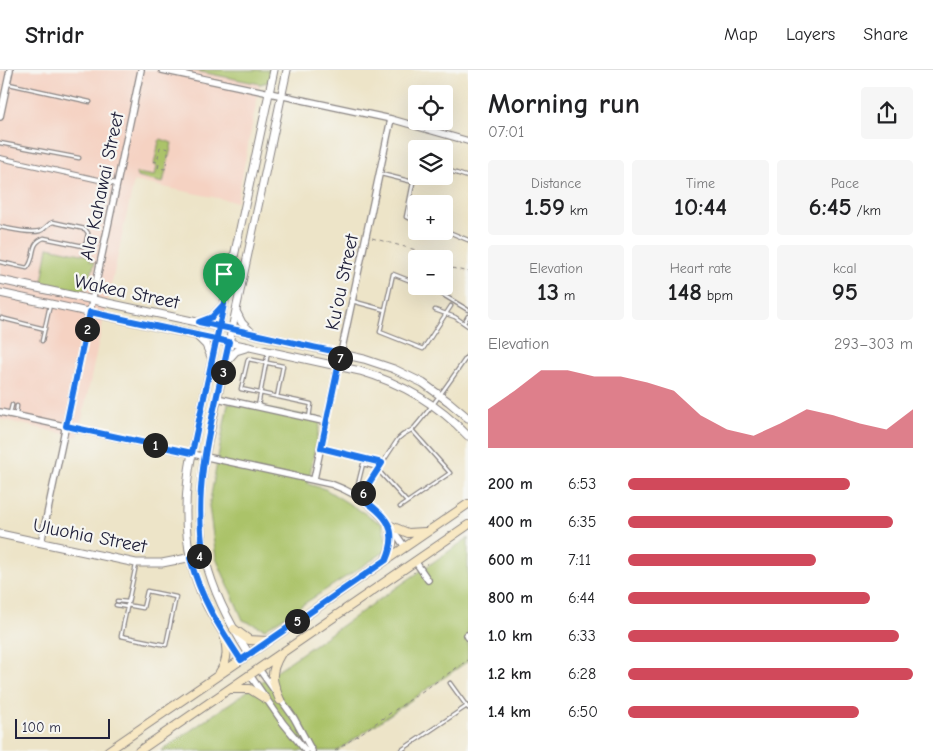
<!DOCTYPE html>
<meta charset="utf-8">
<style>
body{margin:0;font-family:"Comic Neue",sans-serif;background:#f6f6f6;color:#202124;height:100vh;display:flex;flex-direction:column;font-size:19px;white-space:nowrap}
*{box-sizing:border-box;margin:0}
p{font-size:16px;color:#757577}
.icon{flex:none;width:28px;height:28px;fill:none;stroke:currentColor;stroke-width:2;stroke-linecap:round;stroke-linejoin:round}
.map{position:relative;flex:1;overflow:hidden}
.drawer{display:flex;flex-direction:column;background:#fff;width:465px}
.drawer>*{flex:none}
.controls{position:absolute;left:408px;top:15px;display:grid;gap:10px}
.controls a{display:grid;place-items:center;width:45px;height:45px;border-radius:5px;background:#fff;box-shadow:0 5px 20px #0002;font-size:25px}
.scale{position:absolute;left:15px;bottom:12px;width:95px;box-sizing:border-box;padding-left:5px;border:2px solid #22223b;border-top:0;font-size:14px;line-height:18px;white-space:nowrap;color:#22223b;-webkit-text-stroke:4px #f6f6f2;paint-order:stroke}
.pin{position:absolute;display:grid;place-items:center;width:42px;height:42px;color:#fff;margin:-51px -21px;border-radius:50% 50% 50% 0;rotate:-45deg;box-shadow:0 0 5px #0007}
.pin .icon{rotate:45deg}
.km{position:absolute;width:25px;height:25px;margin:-12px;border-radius:50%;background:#222;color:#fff;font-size:14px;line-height:25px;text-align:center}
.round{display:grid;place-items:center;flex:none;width:52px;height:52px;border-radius:5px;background:#f6f6f6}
.overview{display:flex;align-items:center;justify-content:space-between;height:85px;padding:0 20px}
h1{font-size:28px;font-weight:800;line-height:38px}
.stats{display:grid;grid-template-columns:repeat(3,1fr);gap:8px;height:85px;padding:5px 20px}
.stats div{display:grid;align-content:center;border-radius:5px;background:#f6f6f6;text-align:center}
.stats b{font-size:25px;font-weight:800}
.stats small{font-size:14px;font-weight:400}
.stats p{font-size:14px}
.chart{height:140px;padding:10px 20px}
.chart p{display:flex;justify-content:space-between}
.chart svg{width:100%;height:90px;margin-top:5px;fill:#d1495b;opacity:.7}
ul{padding:0 20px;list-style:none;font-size:16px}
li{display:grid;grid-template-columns:80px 60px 1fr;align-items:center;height:38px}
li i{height:12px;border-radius:6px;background:#d1495b}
header{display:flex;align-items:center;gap:30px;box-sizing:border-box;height:70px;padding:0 25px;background:#fff;border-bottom:1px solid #e0e0e0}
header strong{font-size:24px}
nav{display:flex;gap:28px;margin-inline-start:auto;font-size:18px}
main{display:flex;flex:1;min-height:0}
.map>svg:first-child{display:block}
</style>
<header>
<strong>Stridr</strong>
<nav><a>Map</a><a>Layers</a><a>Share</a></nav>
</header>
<main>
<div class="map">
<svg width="468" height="681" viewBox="0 0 468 681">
<rect width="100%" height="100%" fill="#f6f6f2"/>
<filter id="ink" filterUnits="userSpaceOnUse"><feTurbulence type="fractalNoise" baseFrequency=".02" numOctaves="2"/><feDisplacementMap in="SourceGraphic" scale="10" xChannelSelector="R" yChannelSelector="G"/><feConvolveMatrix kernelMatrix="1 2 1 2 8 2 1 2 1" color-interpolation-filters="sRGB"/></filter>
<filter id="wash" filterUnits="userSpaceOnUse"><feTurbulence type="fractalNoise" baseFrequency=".0096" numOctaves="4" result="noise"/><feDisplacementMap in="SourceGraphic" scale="20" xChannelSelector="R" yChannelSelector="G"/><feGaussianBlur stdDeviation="1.12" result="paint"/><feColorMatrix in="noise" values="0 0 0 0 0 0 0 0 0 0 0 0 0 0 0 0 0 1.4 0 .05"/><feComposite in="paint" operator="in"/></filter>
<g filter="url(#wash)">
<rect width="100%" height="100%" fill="#ede4c8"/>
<path fill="#f5d2c2" d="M 0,0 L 191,0 L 260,14 L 237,132 L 134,111 L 78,367 L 0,349 Z"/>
<path fill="#abc369" stroke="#667252" d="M 191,0 L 274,0 L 268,12 L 260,14 Z
M 161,69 L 172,73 L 163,113 L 137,107 L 136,103 L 155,106 L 157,96 L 154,95 L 159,71 Z
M 48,177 L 91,186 L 90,191 L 95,192 L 87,218 C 76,225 55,215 42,212 Z
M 228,333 L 321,348 L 308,414 L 325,419 L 382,454 L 389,479 L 265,559 L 243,550 L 216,488 L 209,436 Z
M 468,468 L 468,591 L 337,681 L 161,681 Z"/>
</g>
<g filter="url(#ink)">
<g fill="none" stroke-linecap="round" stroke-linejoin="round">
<defs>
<path id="service" d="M 9,14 L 90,32
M 0,73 L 79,88
M 416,98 L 406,147 L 416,150
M 444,99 L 468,107
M 381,104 L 413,112
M 0,157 C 12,159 28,164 40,161 C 46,159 47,154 53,152 L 85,159 L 88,163 L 86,173 L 83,176 L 44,168 C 28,174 37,188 27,198 L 0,192
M 444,160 L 468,170
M 416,213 L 393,204 L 380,262 L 423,279 L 451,236
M 424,216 L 440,223 L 468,240
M 352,231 L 385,240
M 435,240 L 455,247 L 468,256
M 1,248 L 45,259
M 464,253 L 468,246
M 42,271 L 50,235
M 277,327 L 283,296 L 248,289 L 241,319 L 311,334 L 309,348
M 258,336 L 268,282
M 10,343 L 12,335
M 16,344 L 17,336
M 322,378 L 382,393
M 378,400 L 407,432
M 358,414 L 363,394 L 378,398
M 360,427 L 398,369 C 404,362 409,363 414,358 C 434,335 451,310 468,285
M 400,437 L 450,403 L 412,360
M 117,531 L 128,532
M 116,535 L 127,537
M 127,535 L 143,538 L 147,521 L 176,527 L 166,575 L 121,566 L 136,495
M 450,613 L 468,638
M 400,681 L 467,636"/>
<path id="pedestrian" d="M 0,88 L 117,114"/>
<path id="minor" d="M 162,0 L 391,49 L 468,71
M 0,47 L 10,0
M 217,328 L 327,352
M 0,342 L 331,414 C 367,427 384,446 405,477
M 314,409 L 391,49
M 41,473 L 141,0
M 415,491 L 428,510
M 467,565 L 468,567
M 259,599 L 294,648 L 312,681
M 250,605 L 283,653 L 306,681"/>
<path id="tertiary" d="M 0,210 L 253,264 L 364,289 L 394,299 L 423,313 L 449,332 L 468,348
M 0,223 L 360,301 C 401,313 438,334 468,366
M 236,241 L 242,253 L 251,262
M 199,252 L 212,247 L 222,236
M 196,265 L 206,275 L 212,289
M 226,292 L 236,281 L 249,277
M 0,464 L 136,493 L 162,493 L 203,485
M 249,584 C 206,517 191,466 205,386 L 287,0
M 241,590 C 229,571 216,554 206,534 C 183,487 182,434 192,383 L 274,0"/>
<path id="secondary" d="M 391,456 L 408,463 L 425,462
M 386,490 L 392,474 L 391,456
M 234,559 L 249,570 L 267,571
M 220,602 C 229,589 227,579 224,564
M 231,619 L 250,619 L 266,629
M 280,630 C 272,611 269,604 280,585
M 108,681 L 468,434
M 139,681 L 468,455"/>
</defs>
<use href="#service" stroke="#888382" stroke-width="5"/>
<use href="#pedestrian" stroke="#888382" stroke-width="6"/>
<use href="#minor" stroke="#888382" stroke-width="8"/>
<use href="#tertiary" stroke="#888382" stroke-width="9"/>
<use href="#secondary" stroke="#888382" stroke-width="10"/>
<path stroke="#888382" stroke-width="1" stroke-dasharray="4 4" stroke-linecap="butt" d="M 153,91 L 157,92 L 160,77 L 169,79 L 165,99 L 158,98 L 159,94 L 157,92
M 372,168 L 416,180 L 430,189
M 444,196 L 468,202
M 426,494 L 427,494
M 414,503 L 414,502
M 335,681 L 468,590"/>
<use href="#service" stroke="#fff" stroke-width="2.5"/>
<use href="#pedestrian" stroke="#fff" stroke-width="4"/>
<use href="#minor" stroke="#fff" stroke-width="5.5"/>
<use href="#tertiary" stroke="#fff" stroke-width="7"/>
<use href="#secondary" stroke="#f8e8c3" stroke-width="8"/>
</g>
</g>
<g fill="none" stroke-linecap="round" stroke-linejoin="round" filter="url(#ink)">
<defs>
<path id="route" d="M 224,234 C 221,248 218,262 215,276 L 192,383 L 66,356 L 90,242 C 136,252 183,262 229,272 C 214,343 191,413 204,486 L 190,488 C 201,529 218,555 241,590 L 386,490 C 400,458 386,446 360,427 L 382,393 L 321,378 L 341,283 C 294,273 247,262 199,252 L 212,247 L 224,234"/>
</defs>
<use href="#route" stroke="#fff" stroke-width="10"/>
<use href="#route" stroke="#1a73e8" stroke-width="6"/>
</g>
<g text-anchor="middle" stroke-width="4.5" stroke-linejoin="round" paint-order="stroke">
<g font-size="19" fill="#22223b" stroke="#f6f6f2">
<text transform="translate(101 116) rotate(-78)" y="7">Ala Kahawai Street</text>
<text transform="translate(341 212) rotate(-78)" y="7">Ku'ou Street</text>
<text transform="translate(127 221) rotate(12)" y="7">Wakea Street</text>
<text transform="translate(90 465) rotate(11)" y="7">Uluohia Street</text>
</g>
</g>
</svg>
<div class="controls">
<a><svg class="icon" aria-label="locate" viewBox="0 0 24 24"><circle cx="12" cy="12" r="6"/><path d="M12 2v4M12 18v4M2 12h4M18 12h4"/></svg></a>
<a><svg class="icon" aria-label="layers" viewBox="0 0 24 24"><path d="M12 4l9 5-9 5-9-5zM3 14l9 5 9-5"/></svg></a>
<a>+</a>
<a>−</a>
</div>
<div class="scale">100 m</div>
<div class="pin" style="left:224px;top:234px;background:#1e9e55"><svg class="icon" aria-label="arrive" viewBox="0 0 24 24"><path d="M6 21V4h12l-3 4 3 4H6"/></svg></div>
<b class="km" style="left:155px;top:375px">1</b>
<b class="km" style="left:87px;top:259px">2</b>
<b class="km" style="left:223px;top:302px">3</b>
<b class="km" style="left:199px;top:486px">4</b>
<b class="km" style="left:297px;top:551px">5</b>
<b class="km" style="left:363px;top:423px">6</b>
<b class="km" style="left:340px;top:288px">7</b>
</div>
<section class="drawer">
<div class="overview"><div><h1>Morning run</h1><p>07:01</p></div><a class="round"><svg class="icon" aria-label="share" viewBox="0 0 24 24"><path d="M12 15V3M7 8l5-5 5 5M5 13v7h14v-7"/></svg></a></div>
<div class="stats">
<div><p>Distance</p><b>1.59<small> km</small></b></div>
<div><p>Time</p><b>10:44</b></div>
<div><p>Pace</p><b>6:45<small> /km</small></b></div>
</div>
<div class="stats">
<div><p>Elevation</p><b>13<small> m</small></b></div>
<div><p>Heart rate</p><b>148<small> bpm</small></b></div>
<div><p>kcal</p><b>95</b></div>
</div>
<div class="chart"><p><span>Elevation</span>293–303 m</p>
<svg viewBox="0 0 160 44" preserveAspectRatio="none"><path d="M0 44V25L10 16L20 6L30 6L40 9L50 9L60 12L70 16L80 28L90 35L100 38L110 32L120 25L130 28L140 32L150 35L160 25V44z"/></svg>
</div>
<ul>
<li><b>200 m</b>6:53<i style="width:78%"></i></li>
<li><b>400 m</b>6:35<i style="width:93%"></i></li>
<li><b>600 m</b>7:11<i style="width:66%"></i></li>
<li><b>800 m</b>6:44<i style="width:85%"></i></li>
<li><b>1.0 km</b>6:33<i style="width:95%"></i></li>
<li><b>1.2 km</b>6:28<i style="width:100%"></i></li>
<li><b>1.4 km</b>6:50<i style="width:81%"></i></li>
</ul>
</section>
</main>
